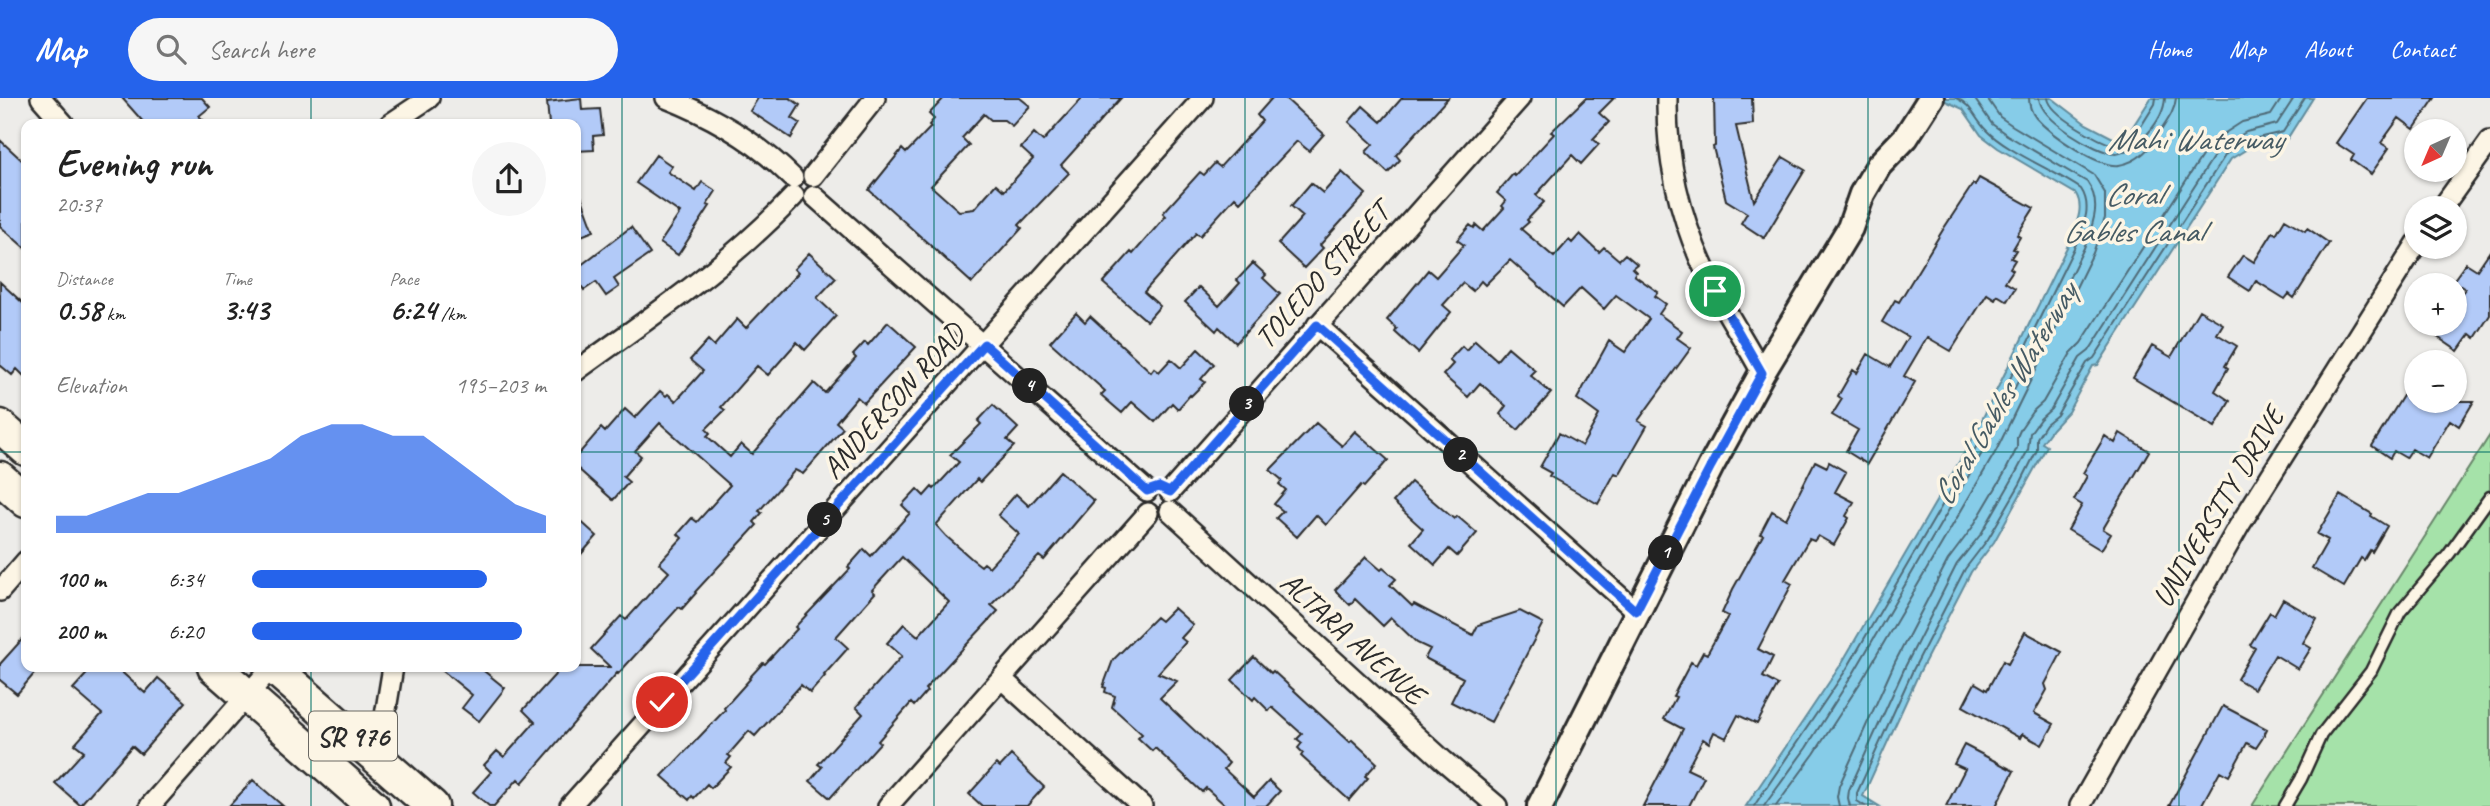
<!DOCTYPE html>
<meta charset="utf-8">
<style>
body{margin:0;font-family:Caveat,sans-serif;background:#f6f6f6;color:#222;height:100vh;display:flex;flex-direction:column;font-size:26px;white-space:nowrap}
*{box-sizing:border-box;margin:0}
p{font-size:23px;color:#767676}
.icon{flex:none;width:38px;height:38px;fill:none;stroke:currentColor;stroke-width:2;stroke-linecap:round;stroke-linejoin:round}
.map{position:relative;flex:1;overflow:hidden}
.details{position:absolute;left:21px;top:21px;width:560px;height:553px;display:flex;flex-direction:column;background:#fff;border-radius:14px;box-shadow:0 2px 5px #0004}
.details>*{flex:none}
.needle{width:46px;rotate:224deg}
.fabs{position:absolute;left:2404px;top:21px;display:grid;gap:14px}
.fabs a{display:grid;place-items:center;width:63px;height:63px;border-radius:50%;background:#fff;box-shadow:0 2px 5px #0004;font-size:35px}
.pin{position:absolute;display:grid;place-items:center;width:60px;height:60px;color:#fff;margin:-30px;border:4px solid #fff;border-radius:50%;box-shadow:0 2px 7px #0007}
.km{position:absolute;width:35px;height:35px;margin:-18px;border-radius:50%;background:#222;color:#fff;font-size:19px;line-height:35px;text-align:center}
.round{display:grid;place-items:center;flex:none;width:74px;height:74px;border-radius:37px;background:#f6f6f6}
.overview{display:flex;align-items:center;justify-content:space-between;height:119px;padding:0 35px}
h1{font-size:38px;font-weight:700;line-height:52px}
.figures{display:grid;grid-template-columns:repeat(3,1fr);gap:10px;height:119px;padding:7px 35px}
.figures div{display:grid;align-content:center}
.figures b{font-size:30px;font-weight:700}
.figures small{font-size:19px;font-weight:400}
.figures p{font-size:19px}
.chart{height:196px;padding:14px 35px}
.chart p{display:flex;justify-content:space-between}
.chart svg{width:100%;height:126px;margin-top:7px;fill:#2563eb;opacity:.7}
ul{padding:0 35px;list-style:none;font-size:23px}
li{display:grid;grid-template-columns:112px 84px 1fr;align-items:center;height:52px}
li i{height:18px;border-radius:9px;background:#2563eb}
header{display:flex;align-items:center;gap:42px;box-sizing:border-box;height:98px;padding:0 35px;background:#2563eb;color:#fff}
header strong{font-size:33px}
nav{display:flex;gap:38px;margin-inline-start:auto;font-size:24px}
.search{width:490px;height:63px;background:#f6f6f6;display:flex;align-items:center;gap:18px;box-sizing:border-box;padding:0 24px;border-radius:38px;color:#767676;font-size:26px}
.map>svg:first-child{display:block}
</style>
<header>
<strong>Map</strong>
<div class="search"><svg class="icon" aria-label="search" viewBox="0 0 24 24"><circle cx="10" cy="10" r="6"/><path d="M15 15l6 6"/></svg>Search here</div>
<nav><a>Home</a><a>Map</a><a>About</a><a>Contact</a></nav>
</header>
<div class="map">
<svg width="2490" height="708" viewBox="0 0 2490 708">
<rect width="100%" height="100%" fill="#edece9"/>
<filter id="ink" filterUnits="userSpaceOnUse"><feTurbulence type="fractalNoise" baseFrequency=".0143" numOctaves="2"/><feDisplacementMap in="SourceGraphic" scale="14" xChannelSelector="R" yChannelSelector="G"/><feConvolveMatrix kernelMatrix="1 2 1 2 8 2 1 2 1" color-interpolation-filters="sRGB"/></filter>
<g filter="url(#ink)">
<path fill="#a5e2a9" stroke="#68866a" stroke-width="2" d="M 2490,337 L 2490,708 L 2252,708 Z"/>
<path fill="#86cce8" stroke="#628c9c" stroke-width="2" d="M 1939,0 L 2052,0 L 2086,26 L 2115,41 L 2130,33 L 2151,0 L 2313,0 L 2287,41 L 2252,48 L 2231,61 L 2098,267 L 2093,268 L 2068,314 L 2052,331 L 2042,345 L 2047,348 L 1994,444 L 1971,474 L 1919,575 L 1863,698 L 1879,708 L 1746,708 L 1840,568 L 1973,340 L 2070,143 C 2075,128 2085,111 2076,96 L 1998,50 L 1981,37 L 1963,11 Z"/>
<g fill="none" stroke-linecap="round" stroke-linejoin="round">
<path stroke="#4f6b77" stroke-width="2" d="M 2029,0 C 2029,8 2031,14 2036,20 C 2050,36 2098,70 2119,67 C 2139,64 2151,49 2160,34 C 2167,23 2175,13 2176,0
M 2039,0 C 2041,22 2095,54 2116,56 C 2138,52 2164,22 2165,0
M 2048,0 C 2050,17 2099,43 2116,48 L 2135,38 L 2155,6 L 2156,0
M 1754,708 L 1846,572 L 1979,344 L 2076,146 C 2083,128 2093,109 2081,91 C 2054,72 2007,54 1986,32 C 1974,20 1972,7 1956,0
M 1764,708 L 1806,650 L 1853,576 L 1986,348 L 2084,150 C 2092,128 2103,106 2087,84 L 2007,37 L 1992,26 L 1974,0
M 1776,708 L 1814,656 L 1862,582 L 1996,353 L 2093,155 L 2105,120 L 2105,95 L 2094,77 L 2013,28 L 2000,19 L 1987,0
M 1839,708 L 1837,699 L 1839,688 L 1895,564 L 1948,462 L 1972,430 L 2004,376 L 2017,350 L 2017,339 L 2021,330 L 2032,314 L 2043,304 L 2071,255 L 2081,245 L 2211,44 L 2242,24 L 2271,17 L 2282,0
M 1850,708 L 1848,700 L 1849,692 L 1905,569 L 1957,466 L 1981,436 L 2012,382 L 2028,352 L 2030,335 L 2040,321 L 2051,311 L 2080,260 L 2089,253 L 2219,50 L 2246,34 L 2277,26 L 2294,0
M 1865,708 L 1857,703 L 1857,695 L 1913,572 L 1965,471 L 1988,441 L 2020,386 L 2037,352 L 2037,340 L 2046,326 L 2057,317 L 2087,265 L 2094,260 L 2226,56 L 2249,42 L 2283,34 L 2305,0"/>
</g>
<path fill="#b2caf8" stroke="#2b2b2b" stroke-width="2" d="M 122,0 L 202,0 L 210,9 L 199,18 L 207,26 L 145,26 Z
M 581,0 L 582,12 L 600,11 L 603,37 L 593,38 L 594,52 L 576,53 L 576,26 L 549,26 L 547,4 Z
M 758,0 L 790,0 L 800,7 L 792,20 L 800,25 L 791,40 L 750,13 Z
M 944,0 L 1020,0 L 1030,8 L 1012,28 L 1004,22 L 991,22 L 984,16 L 962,40 L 969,47 L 931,88 L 959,113 L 974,111 L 996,86 L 1004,93 L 1033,61 L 1021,50 L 1034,35 L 1043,43 L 1082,0 L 1121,0 L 1061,67 L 1069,75 L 1019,127 L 1022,130 L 972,185 L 869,92 L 902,51 L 906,55 L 931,29 L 929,27 L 934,21 L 929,16 Z
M 1272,0 L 1285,0 L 1324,36 L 1309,53 L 1297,43 L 1240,104 L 1235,99 L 1200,138 L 1196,135 L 1144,194 L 1160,208 L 1147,223 L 1103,185 L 1131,154 L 1133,156 L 1166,118 L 1163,115 L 1200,74 L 1204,77 L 1215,65 L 1220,69 L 1262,23 L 1257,17 Z
M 1402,0 L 1448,0 L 1396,57 L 1400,62 L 1388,75 L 1366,54 L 1373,46 L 1349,24 L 1363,8 L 1381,24 Z
M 1586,0 L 1614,0 L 1599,15 L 1609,24 L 1593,41 L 1599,46 L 1581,66 L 1572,57 L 1536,97 L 1544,104 L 1527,122 L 1529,124 L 1521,131 L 1554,159 L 1569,142 L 1572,145 L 1580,136 L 1599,154 L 1604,149 L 1619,162 L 1625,156 L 1637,166 L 1632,170 L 1636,174 L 1634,177 L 1658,194 L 1655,198 L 1666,206 L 1659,216 L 1682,233 L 1677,240 L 1691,250 L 1638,323 L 1647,328 L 1619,377 L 1615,375 L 1598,406 L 1549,378 L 1551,375 L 1540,369 L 1559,335 L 1582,348 L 1599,317 L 1577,301 L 1609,243 L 1625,254 L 1649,221 L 1616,197 L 1604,211 L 1581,190 L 1563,209 L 1510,162 L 1485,187 L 1481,183 L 1473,193 L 1463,185 L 1443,207 L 1451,214 L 1418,255 L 1395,234 L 1397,231 L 1387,222 L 1428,172 L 1436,179 L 1464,147 L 1457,142 L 1470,127 L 1474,130 L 1476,127 L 1483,133 L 1504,110 L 1502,108 L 1506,103 L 1497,95 L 1513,76 L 1515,78 L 1554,36 L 1551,34 Z
M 1714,0 L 1752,0 L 1753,26 L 1736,28 L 1754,103 L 1783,59 L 1805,72 L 1764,140 L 1741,125 L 1747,115 L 1726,102 L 1713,49 L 1715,48 Z
M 2367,0 L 2435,0 L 2414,31 L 2399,20 L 2381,45 L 2389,50 L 2371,76 L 2351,62 L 2354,57 L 2336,45 Z
M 0,42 L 26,66 L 26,151 L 0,128 Z
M 656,57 L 672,68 L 668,74 L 696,93 L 702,84 L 716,93 L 707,107 L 710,108 L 678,157 L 660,145 L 680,115 L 636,85 Z
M 1342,74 L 1366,96 L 1320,147 L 1323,150 L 1304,170 L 1278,146 L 1303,118 L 1291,108 L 1311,85 L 1323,95 Z
M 1979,80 L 2034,110 L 2017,137 L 2020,139 L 2013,151 L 2016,152 L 2011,160 L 2015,162 L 2010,170 L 2013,172 L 2005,184 L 2015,190 L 2007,203 L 1997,197 L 1995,201 L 1987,196 L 1951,253 L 1927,239 L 1904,278 L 1915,284 L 1867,366 L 1846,353 L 1858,332 L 1832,317 L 1842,301 L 1838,298 L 1853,272 L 1857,275 L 1868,256 L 1890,269 L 1908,239 L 1882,224 L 1895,202 L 1899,204 L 1944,130 L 1973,86 L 1975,87 Z
M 576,90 L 578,90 L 594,133 L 576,140 Z
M 2285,121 L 2305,133 L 2307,130 L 2329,145 L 2294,200 L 2289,196 L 2285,201 L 2256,183 L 2250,193 L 2228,179 L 2243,157 L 2254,164 L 2273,134 L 2276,136 Z
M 631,129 L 650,156 L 614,181 L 619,189 L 606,198 L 596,184 L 584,192 L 576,180 L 576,171 Z
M 2490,153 L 2490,217 L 2475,240 L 2470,236 L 2458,253 L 2436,238 L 2444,226 L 2455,226 L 2455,204 L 2465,191 L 2453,183 L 2466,165 L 2477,172 Z
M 809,155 L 836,180 L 817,200 L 836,218 L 805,252 L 797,244 L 768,277 L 757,268 L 721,309 L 725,312 L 706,331 L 710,335 L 707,338 L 730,359 L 741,346 L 752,356 L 814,285 L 825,295 L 856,260 L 853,257 L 865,244 L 868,247 L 888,224 L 916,249 L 864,305 L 857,299 L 836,324 L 843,330 L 803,376 L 795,372 L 759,413 L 762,415 L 754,424 L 757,427 L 695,494 L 696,495 L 682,511 L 679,509 L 618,576 L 617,575 L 522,685 L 518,681 L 494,708 L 489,708 L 473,694 L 491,674 L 484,667 L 497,653 L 504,659 L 535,624 L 523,612 L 562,569 L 610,569 L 591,551 L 621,518 L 626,522 L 669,474 L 659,465 L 682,440 L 678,436 L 692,420 L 697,424 L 730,387 L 660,325 L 635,353 L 641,358 L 623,379 L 629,384 L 613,402 L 576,369 L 576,359 L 601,330 L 605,334 L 625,311 L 635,320 L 660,293 L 666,298 L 668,296 L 676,303 L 703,273 L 690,262 L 708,242 L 714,248 L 737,221 L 746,230 L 798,175 L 794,171 Z
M 1253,165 L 1266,177 L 1263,180 L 1280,196 L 1236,245 L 1219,229 L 1216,233 L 1185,204 L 1199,189 L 1219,208 L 1240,185 L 1237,182 Z
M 0,184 L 26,208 L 26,280 L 17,271 L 12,277 L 0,267 Z
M 2199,212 L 2223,226 L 2217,236 L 2237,248 L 2225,268 L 2228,270 L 2215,293 L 2230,303 L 2215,329 L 2133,280 L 2152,248 L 2171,259 Z
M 1076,215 L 1085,224 L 1090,218 L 1151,274 L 1154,270 L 1159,274 L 1171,261 L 1181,270 L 1198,251 L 1214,266 L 1201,281 L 1205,284 L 1191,298 L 1190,297 L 1178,311 L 1172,305 L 1155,324 L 1132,304 L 1122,315 L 1101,297 L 1105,293 L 1050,244 Z
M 1475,242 L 1497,262 L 1508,249 L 1535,272 L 1530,277 L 1551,295 L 1518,332 L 1500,316 L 1506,308 L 1480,285 L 1468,299 L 1443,277 L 1453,266 L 1449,262 L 1462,248 L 1466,252 Z
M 2417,275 L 2417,303 L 2474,303 L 2459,328 L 2450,322 L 2427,360 L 2412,351 L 2406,360 L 2394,353 L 2390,360 L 2372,348 Z
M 993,307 L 1018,330 L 1007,342 L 1014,348 L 980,384 L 977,381 L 936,427 L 946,438 L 972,461 L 981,468 L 984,465 L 989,469 L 1019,436 L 998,417 L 1016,396 L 1029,408 L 1060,373 L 1094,403 L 1044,462 L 1039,458 L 991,507 L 998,513 L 925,591 L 927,593 L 914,608 L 911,605 L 878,643 L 880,645 L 830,700 L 810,683 L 822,669 L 818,666 L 863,616 L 856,609 L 902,558 L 887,545 L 904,526 L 918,538 L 949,504 L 902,459 L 872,492 L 875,495 L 836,539 L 848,550 L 824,577 L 825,578 L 810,595 L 801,587 L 755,638 L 749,633 L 728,657 L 731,659 L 726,665 L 731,669 L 711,690 L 707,686 L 694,700 L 692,698 L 689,702 L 662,678 L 725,612 L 724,610 L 750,581 L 749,580 L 763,565 L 765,566 L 797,531 L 795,529 L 850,471 L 848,469 L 864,451 L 871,458 L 910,415 L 902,407 L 917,391 L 924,398 L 932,389 L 934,391 L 959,364 L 950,357 L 981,326 L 978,323 Z
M 1316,325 L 1342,348 L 1355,333 L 1388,362 L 1364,389 L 1361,387 L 1326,427 L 1316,417 L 1297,439 L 1276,420 L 1283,413 L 1274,406 L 1286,392 L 1279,386 L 1282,382 L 1270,372 Z
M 2120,335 L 2149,353 L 2103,431 L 2111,436 L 2101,452 L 2068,432 L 2082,407 L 2074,402 L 2087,378 L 2083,375 L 2105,338 L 2115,345 Z
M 1815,363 L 1827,369 L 1829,364 L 1846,374 L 1835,394 L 1854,404 L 1846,418 L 1849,420 L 1834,447 L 1818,438 L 1814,443 L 1809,441 L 1785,482 L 1792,486 L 1758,551 L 1773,559 L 1763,579 L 1778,587 L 1757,626 L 1738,617 L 1726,640 L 1714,634 L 1709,645 L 1703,641 L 1687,671 L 1704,679 L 1689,708 L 1643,708 L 1683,631 L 1664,621 L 1676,599 L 1673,598 L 1691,564 L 1696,567 L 1703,554 L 1707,556 L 1728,518 L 1722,515 L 1733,491 L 1763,437 L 1760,436 L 1772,413 L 1786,421 Z
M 1411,384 L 1454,421 L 1457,418 L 1477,435 L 1457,458 L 1449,451 L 1435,467 L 1411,445 L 1423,431 L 1393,404 Z
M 2340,397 L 2372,416 L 2371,418 L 2387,428 L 2372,454 L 2370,452 L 2364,462 L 2361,460 L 2344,489 L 2312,470 L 2328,442 L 2317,436 Z
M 576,419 L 597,438 L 576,462 Z
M 1366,459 L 1381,472 L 1383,470 L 1396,481 L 1390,487 L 1412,508 L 1414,506 L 1473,537 L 1478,527 L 1520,513 L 1543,525 L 1491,624 L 1451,604 L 1463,580 L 1425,560 L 1430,551 L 1417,545 L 1391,520 L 1383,528 L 1355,501 L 1350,507 L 1335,492 Z
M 2283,501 L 2317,521 L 2303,545 L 2311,550 L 2298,571 L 2275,557 L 2254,591 L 2237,581 L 2255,550 L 2250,547 L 2270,514 L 2274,517 Z
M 1174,510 L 1193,527 L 1181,540 L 1186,544 L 1158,575 L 1177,583 L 1160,600 L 1229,665 L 1224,671 L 1254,699 L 1269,683 L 1280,693 L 1266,708 L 1226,708 L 1206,690 L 1202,694 L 1155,650 L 1152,653 L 1138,640 L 1142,636 L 1112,609 L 1115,598 L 1105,594 L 1106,590 L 1103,589 L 1113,562 L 1156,519 L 1161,523 Z
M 2025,534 L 2062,554 L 2045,586 L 2047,592 L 2034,615 L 2054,626 L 2042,647 L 2022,636 L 2020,640 L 1963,608 L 1975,585 L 1987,592 L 2003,563 L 2008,566 Z
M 26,537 L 26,569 L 40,569 L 17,596 L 0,582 L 0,566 Z
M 1254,559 L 1271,575 L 1273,573 L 1350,644 L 1352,642 L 1377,665 L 1365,678 L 1368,680 L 1349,702 L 1301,658 L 1303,655 L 1298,650 L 1302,645 L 1297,641 L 1302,636 L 1272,609 L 1269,613 L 1255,599 L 1253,602 L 1232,582 Z
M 93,569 L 116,569 L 145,595 L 158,580 L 186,604 L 141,656 L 132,648 L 80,707 L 55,685 L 84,653 L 75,646 L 102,616 L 73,591 Z
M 438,569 L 479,569 L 505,590 L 479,623 L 462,610 L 472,597 Z
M 2223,608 L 2267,631 L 2262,641 L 2256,650 L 2247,645 L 2229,678 L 2220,673 L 2201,708 L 2169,708 Z
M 1964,647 L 2014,673 L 1996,708 L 1946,708 L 1965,671 L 1954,666 Z
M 1011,657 L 1044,689 L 1027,708 L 982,708 L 969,696 L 996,666 L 1000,669 Z
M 253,682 L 283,708 L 229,708 Z"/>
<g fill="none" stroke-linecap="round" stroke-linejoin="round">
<defs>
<path id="service" d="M 2285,708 L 2301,681 L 2321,637 L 2371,573 L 2400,514 L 2449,456 L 2490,399"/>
<path id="minor" d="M 41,0 L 64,26
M 666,0 C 712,18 758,45 793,80
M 1667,0 C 1666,70 1684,135 1717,196 C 1731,223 1748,248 1762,275
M 390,26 L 429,0
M 813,78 L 875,0
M 814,98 L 1147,393
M 2442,110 L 2490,43
M 1317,227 L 1636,513
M 576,273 C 653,217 728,168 794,98
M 1170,394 L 1520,0
M 1170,413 L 1444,663 L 1497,708
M 0,493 L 26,463
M 1002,581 L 1142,708
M 378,660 L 393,569
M 150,708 L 272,569
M 570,708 L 1203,0
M 888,708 L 1148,415
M 2080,708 L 2239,428 L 2417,145"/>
<path id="tertiary" d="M 1540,708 L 1711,368 L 1762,275 L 1850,130 L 1862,96 L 1879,67 L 1906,39 L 1931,0"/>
<path id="primary" d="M 0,328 L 26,351
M 0,380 L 26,403
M 214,569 L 373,708
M 273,569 L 432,708"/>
</defs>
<use href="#service" stroke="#2b2b2b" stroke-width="15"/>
<use href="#minor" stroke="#2b2b2b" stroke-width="24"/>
<use href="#tertiary" stroke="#2b2b2b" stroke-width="30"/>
<use href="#primary" stroke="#2b2b2b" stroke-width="37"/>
<use href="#service" stroke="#fcf5e5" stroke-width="10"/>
<use href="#minor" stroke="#fcf5e5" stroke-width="19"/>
<use href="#tertiary" stroke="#fcf5e5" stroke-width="24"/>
<use href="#primary" stroke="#fcf5e5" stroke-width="32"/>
</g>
</g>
<g fill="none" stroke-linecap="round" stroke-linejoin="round" filter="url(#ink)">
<defs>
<path id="route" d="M 662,604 L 984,246 L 1147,393 L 1159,389 L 1170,394 L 1317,227 L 1636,513 L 1711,368 L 1762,275 L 1715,193"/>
</defs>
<use href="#route" stroke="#fff" stroke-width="14"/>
<use href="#route" stroke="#2563eb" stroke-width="9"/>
</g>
<path fill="none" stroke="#0f766e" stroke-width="2" stroke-opacity="0.55" d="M 311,0 L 311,26M 622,0 L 622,708M 934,0 L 934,708M 1245,0 L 1245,708M 1556,0 L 1556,708M 1868,0 L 1868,708M 2179,0 L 2179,708M 0,354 L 26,354M 576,354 L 2490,354M 311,569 L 311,708"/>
<g text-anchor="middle" stroke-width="7" stroke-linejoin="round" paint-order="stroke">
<rect fill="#fcf5e5" stroke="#6a6863" stroke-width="2" x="309" y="613.5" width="88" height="49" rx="5"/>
<g font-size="28" font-weight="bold" fill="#2b2b2b">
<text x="353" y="648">SR 976</text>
</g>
<g font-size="30" fill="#2b2b2b" stroke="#fcf5e5">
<text transform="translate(1322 177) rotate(-48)" y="10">TOLEDO STREET</text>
<text transform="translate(893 303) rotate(-48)" y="10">ANDERSON ROAD</text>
<text transform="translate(2218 409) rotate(-59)" y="10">UNIVERSITY DRIVE</text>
<text transform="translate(1353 540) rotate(42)" y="10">ALTARA AVENUE</text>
</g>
<g font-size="32" font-style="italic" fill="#465b64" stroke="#fcf5e5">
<text x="2195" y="52">Mahi Waterway</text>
<text x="2133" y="107">Coral<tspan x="2133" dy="37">Gables Canal</tspan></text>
<text transform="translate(2004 296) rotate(-59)" y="11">Coral Gables Waterway</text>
</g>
</g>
</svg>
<div class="fabs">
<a><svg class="needle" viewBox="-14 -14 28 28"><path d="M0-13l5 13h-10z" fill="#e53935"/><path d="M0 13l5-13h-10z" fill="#767676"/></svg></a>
<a><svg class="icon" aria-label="layers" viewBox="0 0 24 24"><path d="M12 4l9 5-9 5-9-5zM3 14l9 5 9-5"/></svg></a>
<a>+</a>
<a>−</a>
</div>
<div class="pin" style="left:1715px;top:193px;background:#1e9e55"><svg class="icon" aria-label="arrive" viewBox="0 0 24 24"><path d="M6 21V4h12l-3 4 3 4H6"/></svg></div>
<div class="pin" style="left:662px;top:604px;background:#d93025"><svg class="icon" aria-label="check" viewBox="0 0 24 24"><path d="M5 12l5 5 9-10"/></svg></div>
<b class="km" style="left:1666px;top:455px">1</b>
<b class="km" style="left:1461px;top:357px">2</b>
<b class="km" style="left:1247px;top:306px">3</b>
<b class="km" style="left:1030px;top:288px">4</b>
<b class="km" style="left:825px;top:422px">5</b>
<section class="details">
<div class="overview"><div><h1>Evening run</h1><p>20:37</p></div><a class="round"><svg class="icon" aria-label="share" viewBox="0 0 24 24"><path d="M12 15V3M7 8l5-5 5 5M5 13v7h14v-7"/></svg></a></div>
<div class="figures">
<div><p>Distance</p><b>0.58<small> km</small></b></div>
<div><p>Time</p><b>3:43</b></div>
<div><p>Pace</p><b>6:24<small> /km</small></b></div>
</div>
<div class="chart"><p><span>Elevation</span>195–203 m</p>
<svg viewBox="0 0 160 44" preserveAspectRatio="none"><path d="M0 44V38L10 38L20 34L30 30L40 30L50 26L60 22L70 18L80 10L90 6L100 6L110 10L120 10L130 18L140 26L150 34L160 38V44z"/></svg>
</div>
<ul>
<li><b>100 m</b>6:34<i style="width:80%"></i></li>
<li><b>200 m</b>6:20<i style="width:92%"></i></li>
</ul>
</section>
</div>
